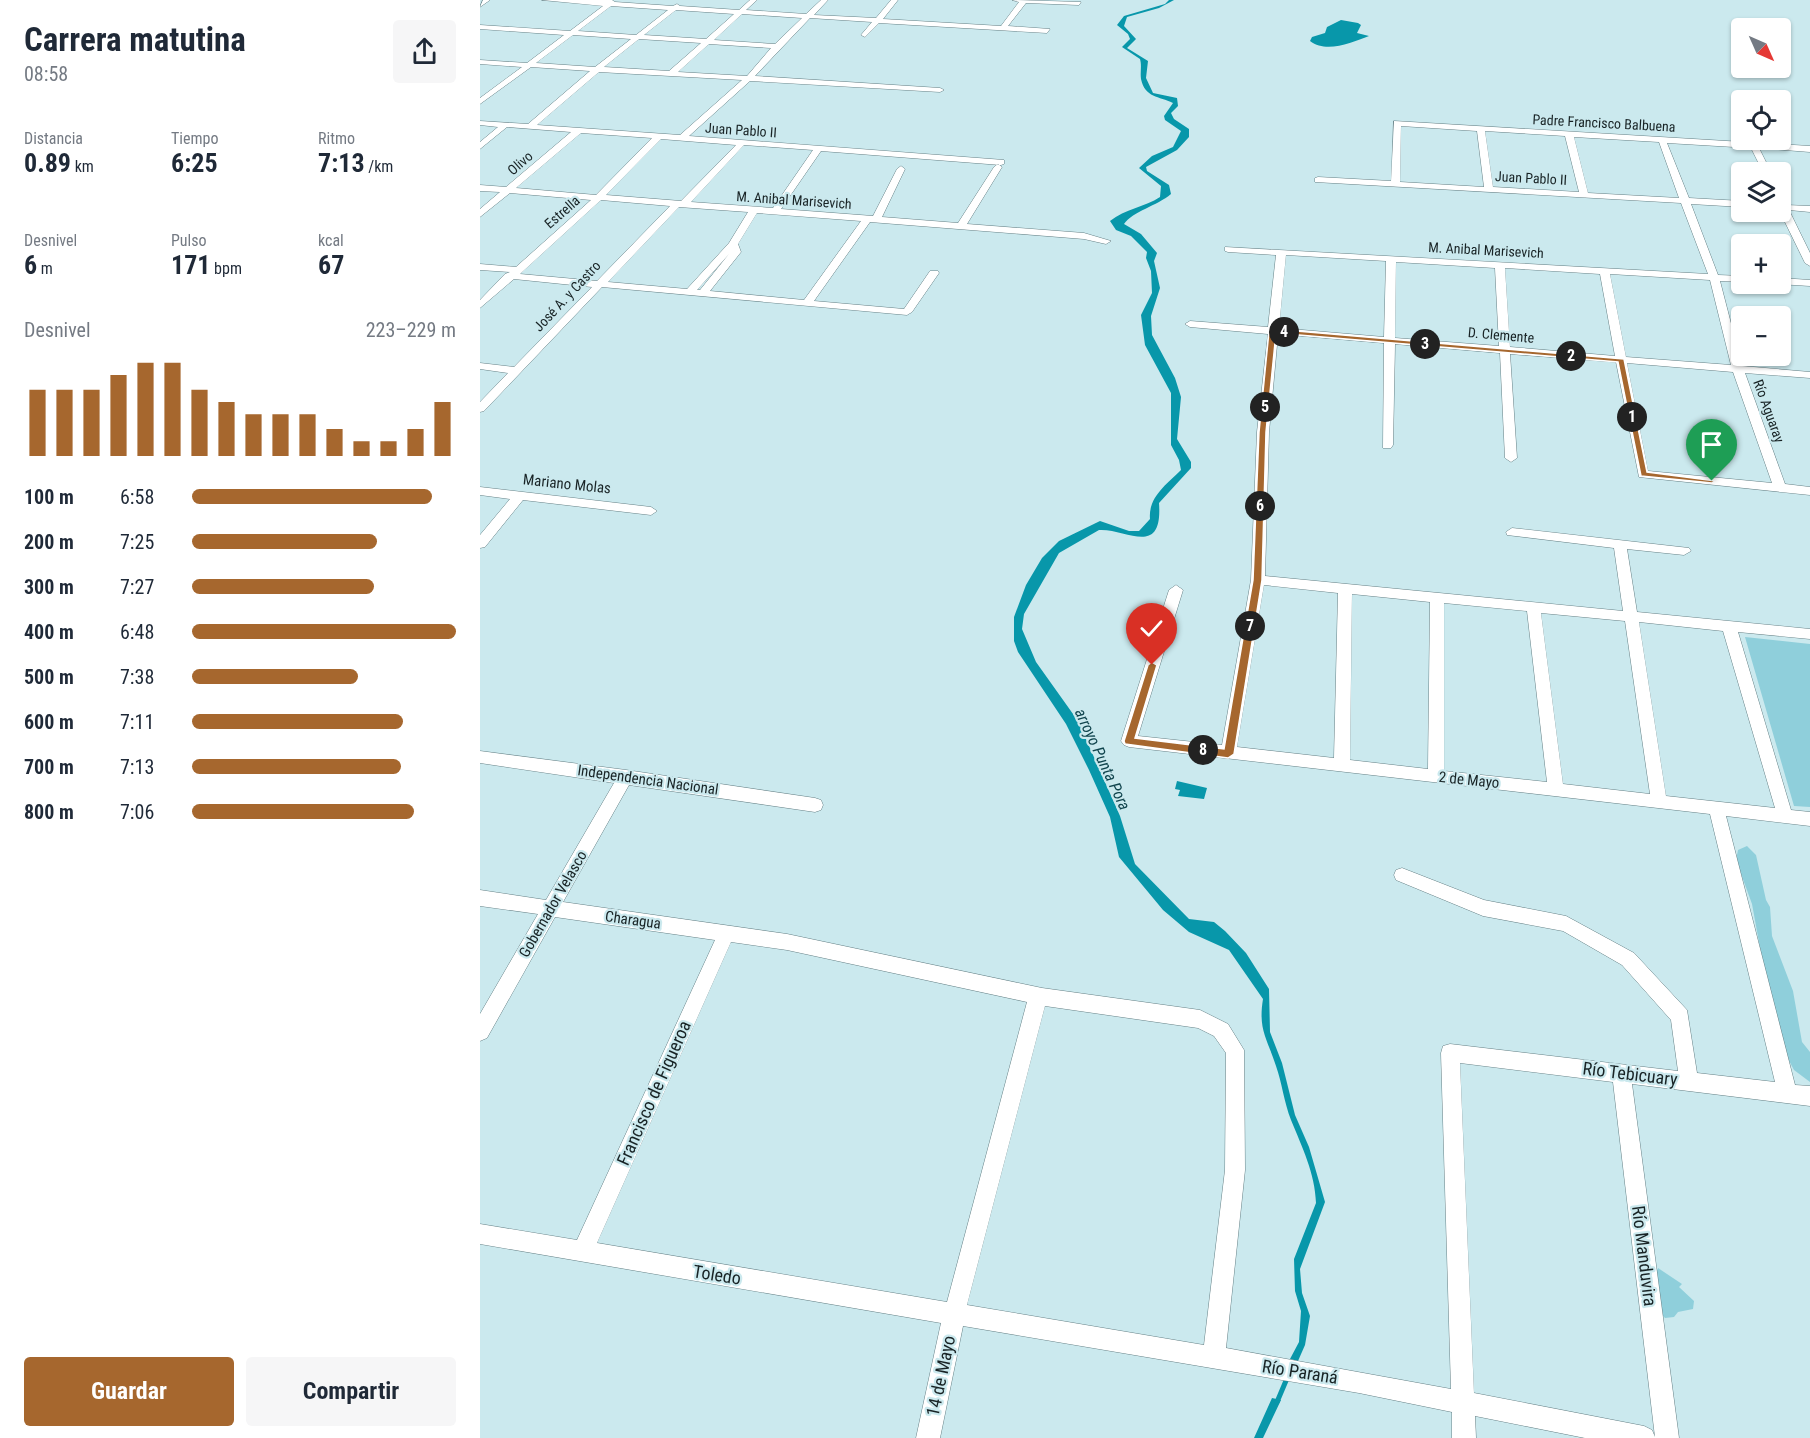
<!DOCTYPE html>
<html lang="es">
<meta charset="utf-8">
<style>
body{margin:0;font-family:"Roboto Condensed",sans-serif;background:#f6f6f7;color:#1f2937;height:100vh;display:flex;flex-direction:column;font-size:22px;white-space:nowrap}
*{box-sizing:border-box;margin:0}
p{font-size:20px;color:#747a83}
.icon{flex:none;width:33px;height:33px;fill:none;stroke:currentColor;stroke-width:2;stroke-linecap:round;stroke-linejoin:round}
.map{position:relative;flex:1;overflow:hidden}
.details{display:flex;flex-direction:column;background:#fff;width:480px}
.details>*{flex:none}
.needle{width:39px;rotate:135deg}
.fabs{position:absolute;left:1251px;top:18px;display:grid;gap:12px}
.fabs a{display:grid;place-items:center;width:60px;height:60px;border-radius:6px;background:#fff;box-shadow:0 2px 4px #0004;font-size:30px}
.pin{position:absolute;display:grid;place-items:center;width:51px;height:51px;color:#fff;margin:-62px -26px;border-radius:50% 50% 50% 0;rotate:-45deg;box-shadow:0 0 6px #0007}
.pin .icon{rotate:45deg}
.km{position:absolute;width:30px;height:30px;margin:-15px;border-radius:50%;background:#222;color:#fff;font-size:16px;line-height:30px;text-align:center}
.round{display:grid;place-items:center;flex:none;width:63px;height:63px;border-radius:6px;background:#f6f6f7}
.headline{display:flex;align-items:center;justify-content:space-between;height:102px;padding:0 24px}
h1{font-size:33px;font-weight:700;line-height:45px}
.metrics{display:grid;grid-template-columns:repeat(3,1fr);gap:9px;height:102px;padding:6px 24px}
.metrics div{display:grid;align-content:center}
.metrics b{font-size:26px;font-weight:700}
.metrics small{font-size:16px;font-weight:400}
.metrics p{font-size:16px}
.chart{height:168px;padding:12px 24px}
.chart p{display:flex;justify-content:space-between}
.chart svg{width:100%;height:108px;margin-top:6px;stroke:#a6672e;stroke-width:6}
.cta{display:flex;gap:12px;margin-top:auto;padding:12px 24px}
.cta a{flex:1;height:69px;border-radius:6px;background:#a6672e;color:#fff;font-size:24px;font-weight:700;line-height:69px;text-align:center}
.cta a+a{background:#f6f6f7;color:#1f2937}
ul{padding:0 24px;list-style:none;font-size:20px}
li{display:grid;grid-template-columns:96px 72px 1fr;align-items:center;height:45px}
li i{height:15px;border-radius:8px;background:#a6672e}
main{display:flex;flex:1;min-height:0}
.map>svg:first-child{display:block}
</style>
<main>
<section class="details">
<div class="headline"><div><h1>Carrera matutina</h1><p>08:58</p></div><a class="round"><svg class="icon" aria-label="share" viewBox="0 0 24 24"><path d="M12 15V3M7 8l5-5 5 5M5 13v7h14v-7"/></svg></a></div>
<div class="metrics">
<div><p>Distancia</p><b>0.89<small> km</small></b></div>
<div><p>Tiempo</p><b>6:25</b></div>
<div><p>Ritmo</p><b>7:13<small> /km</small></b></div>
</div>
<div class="metrics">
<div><p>Desnivel</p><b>6<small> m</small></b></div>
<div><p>Pulso</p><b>171<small> bpm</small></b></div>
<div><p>kcal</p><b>67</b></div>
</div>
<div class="chart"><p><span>Desnivel</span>223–229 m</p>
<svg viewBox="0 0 160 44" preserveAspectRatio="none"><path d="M5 44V17M15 44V17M25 44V17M35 44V11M45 44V6M55 44V6M65 44V17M75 44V22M85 44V27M95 44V27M105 44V27M115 44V33M125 44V38M135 44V38M145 44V33M155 44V22"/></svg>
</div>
<ul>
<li><b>100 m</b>6:58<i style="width:91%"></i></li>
<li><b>200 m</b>7:25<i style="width:70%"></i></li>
<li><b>300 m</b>7:27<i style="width:69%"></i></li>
<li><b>400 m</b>6:48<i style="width:100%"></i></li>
<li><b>500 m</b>7:38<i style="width:63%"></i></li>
<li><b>600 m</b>7:11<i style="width:80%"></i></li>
<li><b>700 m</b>7:13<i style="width:79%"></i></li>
<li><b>800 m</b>7:06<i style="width:84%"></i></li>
</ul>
<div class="cta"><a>Guardar</a><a>Compartir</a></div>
</section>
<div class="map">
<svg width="1330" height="1438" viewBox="0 0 1330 1438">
<rect width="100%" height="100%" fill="#cbe9ee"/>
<path fill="#8fcfdb" d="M 1265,637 L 1330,644 L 1330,807 L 1314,806 Z
M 1267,846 L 1276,855 L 1286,900 L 1290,907 L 1292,936 L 1313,991 L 1322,1042 L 1330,1052 L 1330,1082 L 1314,1070 L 1307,1057 L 1285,975 L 1272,904 L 1256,860 L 1258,850 Z
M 1178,1268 L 1202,1284 L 1199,1287 L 1214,1301 L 1213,1309 L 1198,1312 L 1194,1317 L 1185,1318 L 1178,1310 L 1175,1275 Z"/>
<path fill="#0897aa" d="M 689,0 L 694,0 L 679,8 L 647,17 L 644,26 L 656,39 L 647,48 L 668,61 L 666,78 L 673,93 L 697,98 L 698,106 L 691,113 L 694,119 L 709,129 L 709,137 L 697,150 L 666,167 L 667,171 L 689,185 L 691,194 C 677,206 653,211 644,224 L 661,234 L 677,253 L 674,261 L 680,288 L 671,316 L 672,335 L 695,378 L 701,397 L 697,439 L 711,462 L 711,468 L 679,503 C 683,559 646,528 619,530 L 579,553 L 544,614 L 542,629 L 556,662 L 598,721 L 640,816 L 655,864 L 709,919 L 734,922 L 745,931 L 766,953 L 789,989 L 790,1032 L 802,1063 L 815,1115 L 829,1147 L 845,1202 L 820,1269 L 822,1293 L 830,1316 L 825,1345 L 818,1361 L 810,1359 L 819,1342 L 821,1311 L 815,1291 L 814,1259 L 836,1203 C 835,1173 822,1147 811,1120 C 804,1102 802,1083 796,1066 C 787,1038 778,1030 783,999 L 749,950 L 709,932 L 683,910 L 639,857 L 630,817 L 609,770 L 586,724 L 538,652 L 534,641 L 534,617 L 546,585 L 562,558 L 579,541 L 620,521 L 649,531 L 659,531 L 670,519 C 668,497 687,484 701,470 L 699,460 L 691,445 L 691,393 L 665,345 L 661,315 L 672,293 L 671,271 L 666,258 L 667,252 L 651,236 L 636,230 L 630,221 C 645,209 665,207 680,197 L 681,186 L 659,168 L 672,156 L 693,147 L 701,131 L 685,120 L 684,116 L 693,103 C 679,96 665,98 661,79 C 660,72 662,66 660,59 L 642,47 L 650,39 L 648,34 L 637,25 L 644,16 L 685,4 Z
M 861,20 L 878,23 L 881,25 L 877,33 L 889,36 C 872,42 847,54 830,41 L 832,37 L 845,33 L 847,27 Z
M 697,781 L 727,788 L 724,799 L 698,796 L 700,790 L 695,789 Z
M 792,1398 L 801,1400 L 783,1438 L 774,1438 Z"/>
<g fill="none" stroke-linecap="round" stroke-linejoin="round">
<path stroke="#0897aa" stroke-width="5" d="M 797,1402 L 808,1376"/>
<defs>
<path id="street" d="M 3,0 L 10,0 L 0,7 Z
M 62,0 L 132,0 L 135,2 L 193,6 L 197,4 L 200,6 L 259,10 L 270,0 L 277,0 L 266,10 L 326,14 L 341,0 L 348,0 L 334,15 L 396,18 L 411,0 L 418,0 L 403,19 L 521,26 L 539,2 L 532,0 L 601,2 L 599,5 L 546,3 L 528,26 L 570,29 L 567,33 L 399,23 L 385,37 L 381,35 L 392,22 L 330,18 L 275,76 L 460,88 L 464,90 L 460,92 L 270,81 L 209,136 L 524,160 L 524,164 L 521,165 L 341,151 L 301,209 L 393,216 L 417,169 L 421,166 L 425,169 L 402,217 L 478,223 L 514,167 L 518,164 L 522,167 L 487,224 L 604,233 L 631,241 L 626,244 L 604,239 L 390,222 L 334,301 L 424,309 L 450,271 L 458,271 L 459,273 L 432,312 L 427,315 L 122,287 L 4,411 L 0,412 L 0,402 L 28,373 L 0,369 L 0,363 L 34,367 L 112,287 L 34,279 L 0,308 L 0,300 L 25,274 L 30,272 L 0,270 L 0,264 L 36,267 L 111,200 L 30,193 L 0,217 L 0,209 L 20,192 L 0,191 L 0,185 L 26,187 L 91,132 L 27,127 L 0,149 L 0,142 L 18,127 L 0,125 L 0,121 L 48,124 L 110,71 L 51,67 L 0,104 L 0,98 L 42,67 L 0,64 L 0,60 L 47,63 L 84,35 L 0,29 L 0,25 L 90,31 L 123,6 ZM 131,6 L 188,10 L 156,35 L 98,31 ZM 196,10 L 254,14 L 226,39 L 164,35 ZM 262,14 L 322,18 L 295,44 L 234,40 ZM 93,35 L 151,39 L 115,67 L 56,63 ZM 159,39 L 221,43 L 189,71 L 124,67 ZM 229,44 L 291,48 L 267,76 L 198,72 ZM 119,72 L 262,80 L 200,135 L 57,125 ZM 101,133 L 172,138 L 116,195 L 36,188 ZM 181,139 L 256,145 L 201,201 L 126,195 ZM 264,145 L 333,150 L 293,208 L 211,202 ZM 121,200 L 190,206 L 117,281 L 40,274 ZM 199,207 L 268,212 L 249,243 L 207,289 L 128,282 ZM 277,213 L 381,221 L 324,300 L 230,291 L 261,252 L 258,244 ZM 249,254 L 220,290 L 217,290 Z
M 914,121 L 1330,146 L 1330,152 L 1279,148 L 1291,172 L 1283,172 L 1271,148 L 1187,143 L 1209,198 L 1262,201 L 1262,207 L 1211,204 L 1238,275 L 1262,276 L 1262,282 L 1240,281 L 1262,366 L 1330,372 L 1330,378 L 1265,373 L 1305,484 L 1330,487 L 1330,495 L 1159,477 L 1136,362 L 1030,354 L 1037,458 L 1031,462 L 1025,458 L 1020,353 L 915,344 L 913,445 L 911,448 L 903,448 L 904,343 L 798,334 L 789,432 L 785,576 L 1143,611 L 1134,548 L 1027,535 L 1026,532 L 1032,528 L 1209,548 L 1211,551 L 1204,555 L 1147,549 L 1157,612 L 1330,629 L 1330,639 L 1258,632 L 1311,810 L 1330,812 L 1330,826 L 1246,816 L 1315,1085 L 1330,1086 L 1330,1106 L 1152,1084 L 1199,1438 L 1105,1438 L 995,1416 L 996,1438 L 972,1438 L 972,1412 L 879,1393 L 483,1326 L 460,1438 L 436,1438 L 461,1323 L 0,1244 L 0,1224 L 97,1240 L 235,940 L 75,917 L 7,1038 L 0,1041 L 0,1014 L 58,914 L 0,906 L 0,890 L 66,900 L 134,783 L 0,763 L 0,751 L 146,770 L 335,798 L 341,800 L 343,805 L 341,810 L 335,812 L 149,785 L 83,902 L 307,934 L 562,988 L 720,1010 L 748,1024 L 764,1050 L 765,1170 L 746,1348 L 971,1389 L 961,1053 L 963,1046 L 970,1044 L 1198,1071 L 1191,1020 L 1142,965 L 1083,931 L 1003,916 L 916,880 L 914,875 L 916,870 L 922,868 L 1004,900 L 1086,916 L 1154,953 L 1207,1010 L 1217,1073 L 1295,1082 L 1230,814 L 649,747 L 644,745 L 641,741 L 689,590 L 696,585 L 703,590 L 658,736 L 742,745 L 771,580 L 777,432 L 788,334 L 710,327 L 705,324 L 710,321 L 788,327 L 796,255 L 748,252 L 745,251 L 745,247 L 1228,274 L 1201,203 L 835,182 L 835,178 L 838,177 L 911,181 ZM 921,126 L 997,131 L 1004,187 L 920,182 ZM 1005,131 L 1085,136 L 1099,192 L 1013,187 ZM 1094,137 L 1179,142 L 1199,198 L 1108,193 ZM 806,255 L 906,261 L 904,337 L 799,328 ZM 916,262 L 1015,268 L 1019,346 L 915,338 ZM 1025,268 L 1120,274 L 1135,356 L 1030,347 ZM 1130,274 L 1230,280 L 1251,365 L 1146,357 ZM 1147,363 L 1253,372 L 1292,483 L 1168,471 ZM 784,585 L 858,593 L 854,758 L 757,747 ZM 872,594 L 950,602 L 948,769 L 870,760 ZM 964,603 L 1047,611 L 1067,782 L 964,771 ZM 1061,613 L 1145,621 L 1170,794 L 1083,784 ZM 1159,622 L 1243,631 L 1295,808 L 1186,796 ZM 251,942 L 307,950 L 547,1002 L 467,1302 L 117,1243 ZM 565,1006 L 718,1028 L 734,1036 L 746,1053 L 745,1170 L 724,1345 L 487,1305 ZM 980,1063 L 1133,1082 L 1175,1437 L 1172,1430 L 1164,1426 L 994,1393 Z
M 1300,198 L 1306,205 L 1330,206 L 1330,212 L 1309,210 L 1330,253 L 1330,266 L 1325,263 L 1300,212 Z
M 1300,278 L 1330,280 L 1330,286 L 1298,284 L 1300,284 Z
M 0,487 L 171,507 L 177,511 L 171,515 L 43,500 L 5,547 L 0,548 L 0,535 L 30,499 L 0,495 Z"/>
</defs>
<use href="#street" stroke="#668186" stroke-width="1"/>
<use href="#street" fill="#fff" fill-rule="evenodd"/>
</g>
<path fill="#a6672e" stroke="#fff" stroke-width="1.5" d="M 793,329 L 1144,359 L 1167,472 L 1236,481 L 1232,483 L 1161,476 L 1138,362 L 796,333 L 786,432 L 782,580 L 754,754 L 748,758 L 645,744 L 644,741 L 668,665 L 672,662 L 677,665 L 655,738 L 744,749 L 773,580 L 779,432 L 789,331 Z"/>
<g text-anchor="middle" stroke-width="4.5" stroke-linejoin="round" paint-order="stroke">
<g font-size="14" fill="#182325" stroke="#cbe9ee">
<text transform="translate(1124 123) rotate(3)" y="5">Padre Francisco Balbuena</text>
<text transform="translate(261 130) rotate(4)" y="5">Juan Pablo II</text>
<text transform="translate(40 163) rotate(-41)" y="5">Olivo</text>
<text transform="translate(1051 178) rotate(3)" y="5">Juan Pablo II</text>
<text transform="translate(314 200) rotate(4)" y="5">M. Anibal Marisevich</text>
<text transform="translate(82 212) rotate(-41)" y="5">Estrella</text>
<text transform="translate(1006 250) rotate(3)" y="5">M. Anibal Marisevich</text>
<text transform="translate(87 296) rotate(-47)" y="5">José A. y Castro</text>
<text transform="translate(1021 335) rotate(5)" y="5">D. Clemente</text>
<text transform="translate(1289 411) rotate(70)" y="5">Río Aguaray</text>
</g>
<g font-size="15" fill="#182325" stroke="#cbe9ee">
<text transform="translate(87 484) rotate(6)" y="5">Mariano Molas</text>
<text transform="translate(168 780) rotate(8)" y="5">Independencia Nacional</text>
<text transform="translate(989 780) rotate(6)" y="5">2 de Mayo</text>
<text transform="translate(73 904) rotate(-60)" y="5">Gobernador Velasco</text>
<text transform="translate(153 920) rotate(8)" y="5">Charagua</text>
</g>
<g font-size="16" font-style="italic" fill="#10444d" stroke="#cbe9ee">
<text transform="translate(623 759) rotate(65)" y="6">arroyo Punta Pora</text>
</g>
<g font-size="18" fill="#182325" stroke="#cbe9ee">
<text transform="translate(1150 1074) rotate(7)" y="6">Río Tebicuary</text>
<text transform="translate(174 1093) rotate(-66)" y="6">Francisco de Figueroa</text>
<text transform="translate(1164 1256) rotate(83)" y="6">Río Manduvira</text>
<text transform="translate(237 1275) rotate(9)" y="6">Toledo</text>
<text transform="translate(820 1372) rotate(9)" y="6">Río Paraná</text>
<text transform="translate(461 1376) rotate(-78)" y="6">14 de Mayo</text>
</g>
</g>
</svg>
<div class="fabs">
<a><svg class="needle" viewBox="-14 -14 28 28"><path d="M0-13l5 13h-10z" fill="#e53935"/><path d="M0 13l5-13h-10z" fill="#747a83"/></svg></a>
<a><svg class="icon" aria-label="locate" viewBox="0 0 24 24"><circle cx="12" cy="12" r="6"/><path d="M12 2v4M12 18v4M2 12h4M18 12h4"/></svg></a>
<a><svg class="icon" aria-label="layers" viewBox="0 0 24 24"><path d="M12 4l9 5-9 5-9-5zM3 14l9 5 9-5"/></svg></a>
<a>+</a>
<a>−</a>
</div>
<div class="pin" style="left:1232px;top:481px;background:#1e9e55"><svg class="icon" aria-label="arrive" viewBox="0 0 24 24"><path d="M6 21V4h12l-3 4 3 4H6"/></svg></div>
<div class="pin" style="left:672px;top:665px;background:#d93025"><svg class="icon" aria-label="check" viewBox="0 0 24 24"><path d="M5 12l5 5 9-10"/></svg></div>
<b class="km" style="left:1152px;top:417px">1</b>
<b class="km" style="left:1091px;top:356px">2</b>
<b class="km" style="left:945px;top:344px">3</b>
<b class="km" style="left:804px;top:332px">4</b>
<b class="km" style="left:785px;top:407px">5</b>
<b class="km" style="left:780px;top:506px">6</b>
<b class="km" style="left:770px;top:626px">7</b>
<b class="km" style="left:723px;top:750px">8</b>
</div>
</main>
